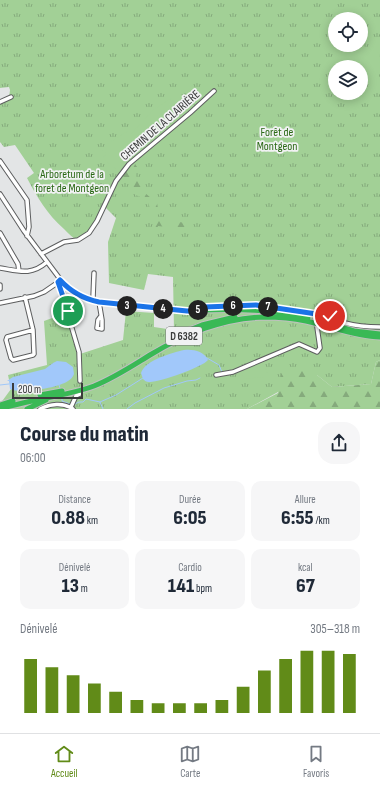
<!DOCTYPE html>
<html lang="fr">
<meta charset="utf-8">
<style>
body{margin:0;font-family:"Sofia Sans Condensed",sans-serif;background:#f6f6f7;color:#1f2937;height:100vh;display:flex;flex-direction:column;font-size:15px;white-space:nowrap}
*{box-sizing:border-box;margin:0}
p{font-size:13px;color:#747a83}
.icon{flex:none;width:22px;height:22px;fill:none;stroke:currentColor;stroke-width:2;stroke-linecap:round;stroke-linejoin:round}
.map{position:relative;height:409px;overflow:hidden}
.side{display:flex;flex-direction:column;background:#fff;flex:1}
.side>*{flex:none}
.tools{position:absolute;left:328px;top:12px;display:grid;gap:8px}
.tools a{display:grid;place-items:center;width:40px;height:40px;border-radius:50%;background:#fff;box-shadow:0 2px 10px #0003;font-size:20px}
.scale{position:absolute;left:12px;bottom:10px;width:71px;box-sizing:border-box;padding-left:4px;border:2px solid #3a3b3b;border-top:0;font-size:11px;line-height:14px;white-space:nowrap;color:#3a3b3b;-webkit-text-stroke:3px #f1f2f3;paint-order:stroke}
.pin{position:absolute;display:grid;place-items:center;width:34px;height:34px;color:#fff;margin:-17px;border:2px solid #fff;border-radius:50%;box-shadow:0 1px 4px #0007}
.km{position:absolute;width:20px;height:20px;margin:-10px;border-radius:50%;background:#222;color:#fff;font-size:11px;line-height:20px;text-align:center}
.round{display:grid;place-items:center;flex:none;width:42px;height:42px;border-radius:16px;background:#f6f6f7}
.head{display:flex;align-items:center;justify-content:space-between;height:68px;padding:0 20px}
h1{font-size:22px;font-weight:800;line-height:30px}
.stats{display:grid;grid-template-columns:repeat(3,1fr);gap:6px;height:68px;padding:4px 20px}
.stats div{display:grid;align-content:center;border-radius:10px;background:#f6f6f7;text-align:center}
.stats b{font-size:20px;font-weight:800}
.stats small{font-size:11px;font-weight:400}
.stats p{font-size:11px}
.chart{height:112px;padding:8px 20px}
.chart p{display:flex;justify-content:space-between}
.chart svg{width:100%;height:72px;margin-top:4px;stroke:#618b18;stroke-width:6}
.tab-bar{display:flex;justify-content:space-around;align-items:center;height:56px;border-top:1px solid #e0e1e3;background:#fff;font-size:11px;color:#747a83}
.tab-bar a{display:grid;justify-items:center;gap:2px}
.tab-bar .selected{color:#618b18}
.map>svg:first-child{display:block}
</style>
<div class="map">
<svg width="380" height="409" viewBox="0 0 380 409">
<defs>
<pattern id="grass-tufts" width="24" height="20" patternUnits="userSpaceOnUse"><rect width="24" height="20" fill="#a2d096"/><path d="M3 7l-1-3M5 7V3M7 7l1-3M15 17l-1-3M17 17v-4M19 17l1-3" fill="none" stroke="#85aa7c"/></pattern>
<pattern id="forest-firs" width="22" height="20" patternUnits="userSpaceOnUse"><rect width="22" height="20" fill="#a2d096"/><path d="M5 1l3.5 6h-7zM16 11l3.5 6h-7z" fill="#85aa7c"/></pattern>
</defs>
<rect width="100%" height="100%" fill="#e3e5e6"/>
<path fill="url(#grass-tufts)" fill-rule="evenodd" d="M 0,0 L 380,0 L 380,360 L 376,362 L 371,384 L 332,387 L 317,375 L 278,392 L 247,409 L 0,409 L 0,404 L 11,389 L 8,375 L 47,365 L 44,321 L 55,317 L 56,323 L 71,324 L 80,354 L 123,340 L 126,311 L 154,313 L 154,327 L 174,330 L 173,277 L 148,274 L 144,290 L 109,283 L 108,242 L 116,218 L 106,208 L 104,208 L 97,224 L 78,241 C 73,238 68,233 64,229 C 47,214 37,197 27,178 L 34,173 L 15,145 L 4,147 L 0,142 L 0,102 L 9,98 L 10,90 L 9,87 L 0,88 ZM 335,19 L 361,19 L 361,45 L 335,45 ZM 335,67 L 361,67 L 361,93 L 335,93 Z"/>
<path fill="url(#forest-firs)" d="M 134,162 L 137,167 L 136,176 L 145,193 L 157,203 L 159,214 L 157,215 L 159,219 L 193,224 L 191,230 L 158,226 L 155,236 L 152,236 L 155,221 L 147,200 L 136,195 L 135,192 L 136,190 L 122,175 Z
M 380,360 L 380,409 L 247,409 L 278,393 L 281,373 L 299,368 L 317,375 L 332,387 L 371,384 L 376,362 Z"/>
<path fill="#a2d096" d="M 352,45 L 361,45 L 380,53 L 379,81 L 361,72 L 361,67 L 351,67 L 343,63 Z
M 172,98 L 188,114 L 120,173 L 103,158 L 106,154 L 102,149 L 110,142 L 128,131 L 131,134 L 154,109 Z
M 265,358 L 265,367 L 268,375 L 264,377 L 245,379 L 240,370 Z"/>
<path fill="#a1c8fa" d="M 184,350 C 193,349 204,351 208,360 C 203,367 158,383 149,382 C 146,382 145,381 143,379 L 141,373 C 145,360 172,353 184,350 Z
M 57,361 L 66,362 L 73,367 L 74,374 C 73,377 71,379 68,381 C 58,388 21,394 10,389 L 9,381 L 7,381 L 13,377 L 45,369 L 53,363 Z"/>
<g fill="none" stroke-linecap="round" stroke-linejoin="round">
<path stroke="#a1c8fa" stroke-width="1" d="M 207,358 L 219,365 L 222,372
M 0,385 L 9,384
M 59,385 L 60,388
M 62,397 L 62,401 L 70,404
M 100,402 L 116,395 L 143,378
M 73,405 L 79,402 L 83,402 L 86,399 L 100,402 L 103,409
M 127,409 L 135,403 L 164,388 L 187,381 L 196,380 L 200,378"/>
<defs>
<path id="minor" d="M 0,102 L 11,97
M 0,161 L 27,200 L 29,227 L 27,236
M 0,194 L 24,231 L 63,283 L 76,294 L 91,300 L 99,302 L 187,311 L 196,315 L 201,312 L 201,309
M 0,233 L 18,264 L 19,271
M 41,254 L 64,242 L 78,240 L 89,233 L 97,221 L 116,181 L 129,164 L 190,113 L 214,91
M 0,268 C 19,271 31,276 47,262
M 59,282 L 72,318 L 71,325 L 79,352 L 80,381
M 0,285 L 0,289
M 25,297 L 33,330 L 34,354 L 33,355 L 13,360 L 11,358 L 6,340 L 7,337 L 33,330
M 91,300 L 93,298 L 94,273
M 99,302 L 102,320 L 102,329 L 97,328 L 98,320 L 101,316
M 0,303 L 34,296 L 44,292 L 60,281
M 195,311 L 205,307 L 256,305 L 321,314 C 330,316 337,320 345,323 C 356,326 368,327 380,327
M 216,375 L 233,372 L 299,344 L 317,352 L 320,348 L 317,327
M 71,407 L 76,396 L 80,394
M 40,409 C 50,404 63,402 73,409"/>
<path id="highway" d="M 201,310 C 237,309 273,309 308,318
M 330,324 L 354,331 L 380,334
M 182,333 L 202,325 L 235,317
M 40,395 L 62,391
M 0,405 L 13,401
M 0,409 C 31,399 64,397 94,386 C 114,378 132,366 150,355 C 185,334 222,318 264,317 C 278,317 292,318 306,321 C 332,326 353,336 380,337
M 27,409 L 46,400"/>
</defs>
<use href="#minor" stroke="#5d5e5f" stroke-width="5.5"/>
<use href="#highway" stroke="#c0c0c0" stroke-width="7"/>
<use href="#minor" stroke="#fff" stroke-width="3.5"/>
<use href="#highway" stroke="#39b955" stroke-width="5"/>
</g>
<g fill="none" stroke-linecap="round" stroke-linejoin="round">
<defs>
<path id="route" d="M 68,311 L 58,282 L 60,280 C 71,292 84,299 99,302 L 187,311 L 195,311 L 205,307 L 256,305 L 330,316"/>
</defs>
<use href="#route" stroke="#fff" stroke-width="8"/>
<use href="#route" stroke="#1a73e8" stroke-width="5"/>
</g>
<g text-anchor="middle" stroke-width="3.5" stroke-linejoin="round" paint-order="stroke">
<rect fill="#f1f2f3" stroke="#717272" stroke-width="1" x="166" y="327" width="36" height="18" rx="3"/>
<g font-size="11" font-weight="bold" fill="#3a3b3b">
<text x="184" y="340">D 6382</text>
</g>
<g font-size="12" fill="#3a3b3b" stroke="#f1f2f3">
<text transform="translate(160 125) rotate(-41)" y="4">CHEMIN DE LA CLAIRIÈRE</text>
</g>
<g font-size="12" fill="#296814" stroke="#f1f2f3">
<text x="277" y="136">Forêt de<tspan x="277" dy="14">Montgeon</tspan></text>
<text x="72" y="178">Arboretum de la<tspan x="72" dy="14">foret de Montgeon</tspan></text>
</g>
</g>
</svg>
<div class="tools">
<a><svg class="icon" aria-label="locate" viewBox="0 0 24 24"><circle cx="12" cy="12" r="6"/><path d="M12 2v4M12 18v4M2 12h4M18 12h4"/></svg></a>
<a><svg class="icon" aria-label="layers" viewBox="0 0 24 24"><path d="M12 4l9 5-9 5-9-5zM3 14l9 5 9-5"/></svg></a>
</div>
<div class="scale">200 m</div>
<div class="pin" style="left:68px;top:311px;background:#1e9e55"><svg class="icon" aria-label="arrive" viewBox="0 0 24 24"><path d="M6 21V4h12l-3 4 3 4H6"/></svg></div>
<div class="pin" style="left:330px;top:316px;background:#d93025"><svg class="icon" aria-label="check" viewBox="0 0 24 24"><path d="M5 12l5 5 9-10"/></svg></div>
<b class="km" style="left:127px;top:306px">3</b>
<b class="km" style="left:163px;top:309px">4</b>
<b class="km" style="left:198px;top:310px">5</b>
<b class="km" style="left:233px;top:306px">6</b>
<b class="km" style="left:268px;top:307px">7</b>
</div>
<section class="side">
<div class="head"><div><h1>Course du matin</h1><p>06:00</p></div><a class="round"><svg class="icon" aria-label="share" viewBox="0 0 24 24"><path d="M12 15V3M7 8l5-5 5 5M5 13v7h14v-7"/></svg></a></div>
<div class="stats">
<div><p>Distance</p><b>0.88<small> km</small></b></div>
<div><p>Durée</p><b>6:05</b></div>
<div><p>Allure</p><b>6:55<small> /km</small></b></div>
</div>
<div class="stats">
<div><p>Dénivelé</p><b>13<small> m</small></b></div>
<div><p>Cardio</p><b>141<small> bpm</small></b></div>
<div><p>kcal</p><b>67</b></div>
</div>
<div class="chart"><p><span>Dénivelé</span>305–318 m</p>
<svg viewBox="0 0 160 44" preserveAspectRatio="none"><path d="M5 44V11M15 44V16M25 44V21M35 44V26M45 44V31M55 44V36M65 44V38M75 44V38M85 44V38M95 44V36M105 44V28M115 44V18M125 44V11M135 44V6M145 44V6M155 44V8"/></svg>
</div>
</section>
<nav class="tab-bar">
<a class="selected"><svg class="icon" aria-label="home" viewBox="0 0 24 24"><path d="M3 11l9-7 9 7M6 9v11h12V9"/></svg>Accueil</a>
<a><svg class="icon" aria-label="map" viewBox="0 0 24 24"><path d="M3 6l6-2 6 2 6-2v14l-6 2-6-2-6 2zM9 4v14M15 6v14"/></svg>Carte</a>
<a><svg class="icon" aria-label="saved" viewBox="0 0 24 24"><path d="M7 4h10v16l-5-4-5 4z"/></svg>Favoris</a>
</nav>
